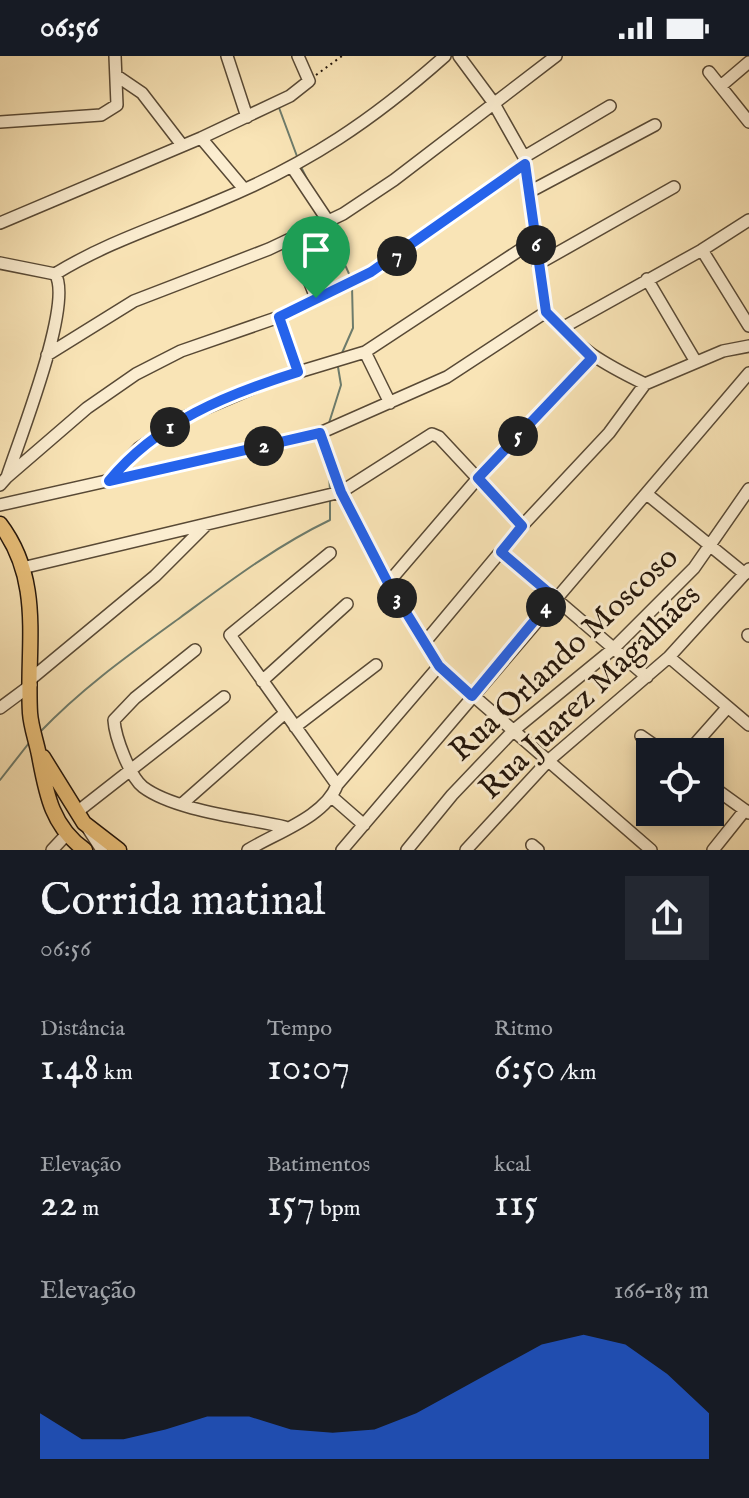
<!DOCTYPE html>
<html lang="pt">
<meta charset="utf-8">
<style>
body{margin:0;font-family:"IM FELL English",serif;background:#242831;color:#f1f3f6;height:100vh;display:flex;flex-direction:column;font-size:30px;white-space:nowrap}
*{box-sizing:border-box;margin:0}
p{font-size:26px;color:#9ea1a6}
.icon{flex:none;width:44px;height:44px;fill:none;stroke:currentColor;stroke-width:2;stroke-linecap:round;stroke-linejoin:round}
.map{position:relative;height:794px;overflow:hidden}
.details{display:flex;flex-direction:column;background:#171b24;flex:1}
.details>*{flex:none}
.tools{position:absolute;left:636px;top:682px;display:grid;gap:16px}
.tools a{display:grid;place-items:center;width:88px;height:88px;border-radius:0px;background:#171b24;box-shadow:0 4px 12px #0003;font-size:40px}
.pin{position:absolute;display:grid;place-items:center;width:68px;height:68px;color:#fff;margin:-82px -34px;border-radius:50% 50% 50% 0;rotate:-45deg;box-shadow:0 0 8px #0007}
.pin .icon{rotate:45deg}
.km{position:absolute;width:40px;height:40px;margin:-20px;border-radius:50%;background:#222;color:#fff;font-size:22px;line-height:40px;text-align:center}
.round{display:grid;place-items:center;flex:none;width:84px;height:84px;border-radius:0px;background:#242831}
.overview{display:flex;align-items:center;justify-content:space-between;height:136px;padding:0 40px}
h1{font-size:44px;font-weight:600;line-height:60px}
.figures{display:grid;grid-template-columns:repeat(3,1fr);gap:12px;height:136px;padding:8px 40px}
.figures div{display:grid;align-content:center}
.figures b{font-size:40px;font-weight:600}
.figures small{font-size:22px;font-weight:400}
.figures p{font-size:22px}
.chart{height:224px;padding:16px 40px}
.chart p{display:flex;justify-content:space-between}
.chart svg{width:100%;height:144px;margin-top:8px;fill:#2563eb;opacity:.7}
.status{display:flex;justify-content:space-between;align-items:center;height:56px;padding:0 40px;background:#171b24;direction:ltr}
.status svg{height:22px;fill:currentColor}
.map>svg:first-child{display:block}
</style>
<div class="status"><b>06:56</b><svg viewBox="0 0 49 12"><path d="M0 12V9h3v3zM5 12V6h3v6zM10 12V3h3v9zM15 12V0h3v12zM26 1h20v11H26zM47 4h2v5h-2z"/></svg></div>
<div class="map">
<svg width="749" height="794" viewBox="0 0 749 794">
<rect width="100%" height="100%" fill="#f9e4b6"/>
<filter id="stains"><feTurbulence type="fractalNoise" baseFrequency=".0025" numOctaves="4"/><feColorMatrix values="0 0 0 0 .2 0 0 0 0 .09 0 0 0 0 .02 0 0 0 .5 -.17"/></filter>
<radialGradient id="worn" r=".72"><stop offset=".6" stop-color="#630" stop-opacity="0"/><stop offset="1" stop-color="#630" stop-opacity=".3"/></radialGradient>
<g fill="none" stroke-linecap="round" stroke-linejoin="round">
<path stroke="#6d7b6b" stroke-width="2" d="M 278,49 L 298,103
M 300,109 L 308,125
M 328,171 L 350,220
M 342,297 L 353,272 L 352,230
M 329,367 L 341,329 L 338,311
M 329,417 L 330,435
M 39,677 C 83,631 130,598 181,561 C 230,525 276,490 330,464 L 330,445
M 0,724 L 29,687"/>
<defs>
<path id="minor" d="M 227,0 L 247,61
M 459,0 L 493,46 L 524,101 L 546,256 C 580,294 600,306 645,328 L 723,295 L 749,290
M 709,16 L 749,66
M 117,20 L 142,37 L 182,89
M 722,29 L 749,6
M 0,66 L 101,59 L 117,49 L 115,0
M 201,82 L 244,133
M 524,101 L 610,50
M 292,111 L 328,165
M 531,135 L 655,69
M 0,167 L 201,82 L 290,40 L 309,25 L 298,0
M 292,182 L 316,242
M 702,194 L 749,164
M 0,207 L 55,218 C 107,186 162,169 218,145 C 308,108 373,64 445,0
M 538,208 L 674,131
M 647,223 L 696,306
M 279,261 L 298,316
M 562,272 L 702,194 L 749,270
M 365,296 L 390,347
M 47,299 L 134,245 L 269,193 L 343,158 L 394,124 L 556,0
M 320,377 L 341,436 L 388,527 L 439,610 L 651,794
M 7,421 L 87,352 L 136,318 L 181,295 L 279,261 L 371,216 L 525,108
M 109,425 L 139,392 L 185,361 L 272,324 L 365,296 L 535,184
M 0,429 L 7,421 C 19,384 74,246 55,218
M 648,439 L 745,518
M 0,449 L 320,377 L 447,321 L 546,256
M 501,496 L 647,621
M 330,497 L 230,579 L 337,729
M 22,512 L 341,436 L 432,378 L 439,381 L 522,470
M 388,527 L 478,422 L 592,302
M 748,579 L 749,580
M 425,586 L 522,470 L 609,377 L 645,328
M 195,594 L 135,642 L 114,664 C 115,681 130,721 143,731 C 175,755 246,762 285,771
M 669,601 L 749,669
M 32,622 L 155,520 L 205,470
M 262,625 L 347,548
M 0,652 L 31,629
M 295,671 L 376,609
M 641,680 L 664,696
M 688,696 L 727,652
M 710,729 L 749,757
M 332,741 L 364,769
M 183,747 L 285,657
M 77,756 L 224,641
M 89,774 L 102,794
M 532,789 L 538,794
M 52,794 L 67,778
M 248,794 C 275,777 325,761 337,729 L 439,610
M 342,794 L 749,317
M 407,794 L 452,739 L 514,674 L 613,593 L 694,512 L 749,433
M 466,794 L 548,705 L 669,601 L 749,513
M 713,794 L 745,754"/>
<path id="major" d="M 0,468 C 44,526 26,591 30,657 C 31,671 36,684 39,699 C 46,736 51,770 85,794
M 43,701 L 84,767 L 119,794"/>
</defs>
<use href="#minor" stroke="#584935" stroke-width="14"/>
<use href="#major" stroke="#23150a" stroke-width="17"/>
<path stroke="#23150a" stroke-width="2" stroke-dasharray="2 4" stroke-linecap="butt" d="M 316,19 L 342,0"/>
<use href="#minor" stroke="#fbedd0" stroke-width="11"/>
<use href="#major" stroke="#ecc27b" stroke-width="14"/>
</g>
<g fill="none" stroke-linecap="round" stroke-linejoin="round">
<defs>
<path id="route" d="M 525,108 L 546,256 L 592,302 L 478,422 L 522,470 L 501,496 L 554,541 L 472,640 L 439,610 L 388,527 L 341,436 L 320,377 L 109,425 C 157,366 228,338 298,316 L 279,261 L 371,216 Z"/>
</defs>
<use href="#route" stroke="#fff" stroke-width="16"/>
<use href="#route" stroke="#2563eb" stroke-width="10"/>
</g>
<g text-anchor="middle" stroke-width="6" stroke-linejoin="round" paint-order="stroke">
<g font-size="32" fill="#23150a" stroke="#fbedd0">
<text transform="translate(563 597) rotate(-43)" y="11">Rua Orlando Moscoso</text>
<text transform="translate(589 635) rotate(-44)" y="11">Rua Juarez Magalhães</text>
</g>
</g>
<rect width="100%" height="100%" filter="url(#stains)"/>
<rect width="100%" height="100%" fill="url(#worn)"/>
</svg>
<div class="tools">
<a><svg class="icon" aria-label="locate" viewBox="0 0 24 24"><circle cx="12" cy="12" r="6"/><path d="M12 2v4M12 18v4M2 12h4M18 12h4"/></svg></a>
</div>
<div class="pin" style="left:316px;top:242px;background:#1e9e55"><svg class="icon" aria-label="arrive" viewBox="0 0 24 24"><path d="M6 21V4h12l-3 4 3 4H6"/></svg></div>
<b class="km" style="left:170px;top:371px">1</b>
<b class="km" style="left:264px;top:390px">2</b>
<b class="km" style="left:397px;top:542px">3</b>
<b class="km" style="left:546px;top:551px">4</b>
<b class="km" style="left:518px;top:380px">5</b>
<b class="km" style="left:536px;top:189px">6</b>
<b class="km" style="left:397px;top:200px">7</b>
</div>
<section class="details">
<div class="overview"><div><h1>Corrida matinal</h1><p>06:56</p></div><a class="round"><svg class="icon" aria-label="share" viewBox="0 0 24 24"><path d="M12 15V3M7 8l5-5 5 5M5 13v7h14v-7"/></svg></a></div>
<div class="figures">
<div><p>Distância</p><b>1.48<small> km</small></b></div>
<div><p>Tempo</p><b>10:07</b></div>
<div><p>Ritmo</p><b>6:50<small> /km</small></b></div>
</div>
<div class="figures">
<div><p>Elevação</p><b>22<small> m</small></b></div>
<div><p>Batimentos</p><b>157<small> bpm</small></b></div>
<div><p>kcal</p><b>115</b></div>
</div>
<div class="chart"><p><span>Elevação</span>166–185 m</p>
<svg viewBox="0 0 160 44" preserveAspectRatio="none"><path d="M0 44V30L10 38L20 38L30 35L40 31L50 31L60 35L70 36L80 35L90 30L100 23L110 16L120 9L130 6L140 9L150 18L160 30V44z"/></svg>
</div>
</section>
